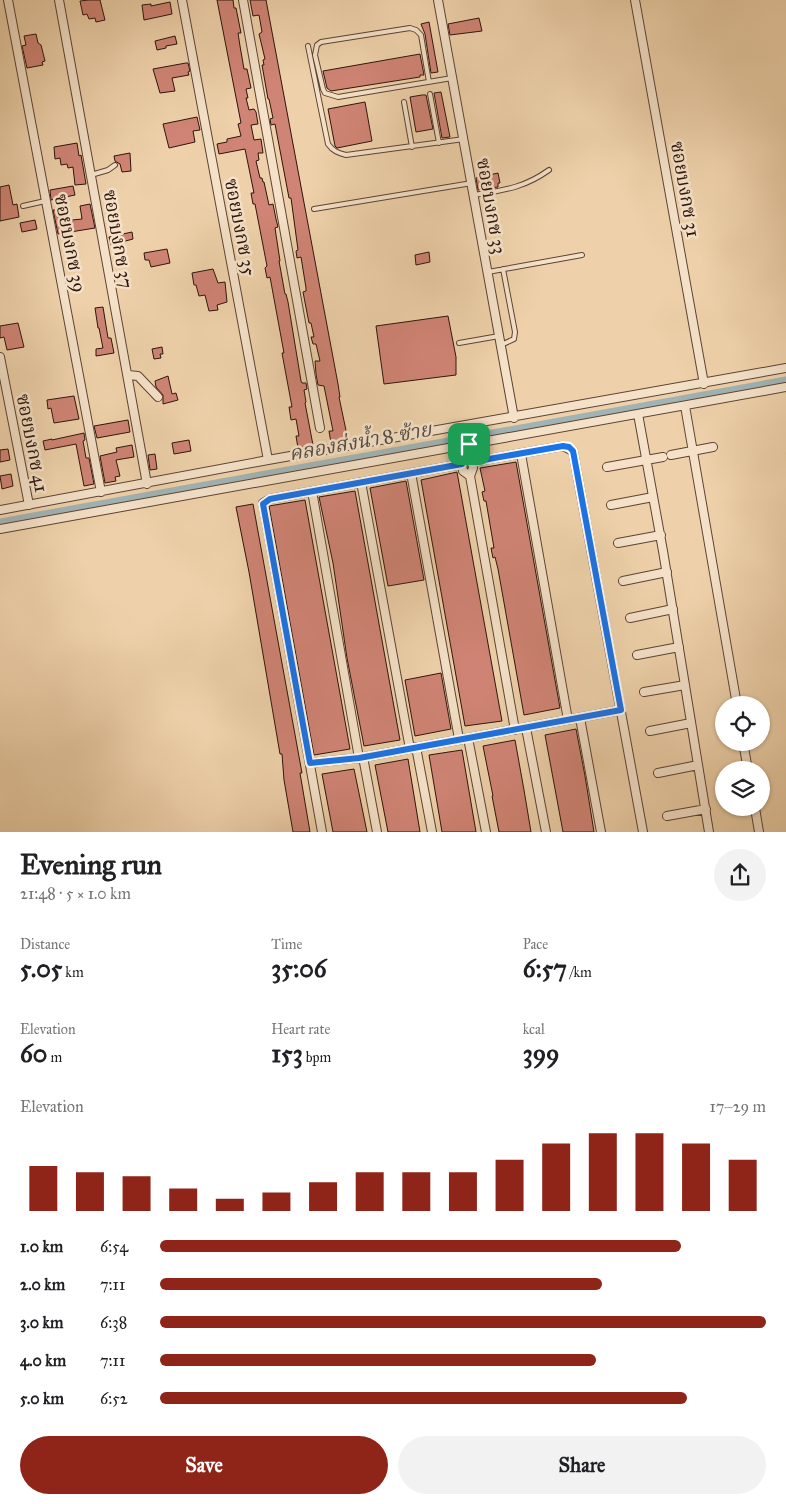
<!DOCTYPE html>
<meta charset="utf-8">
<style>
body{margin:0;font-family:"IM FELL Great Primer","Noto Serif Thai",serif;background:#f2f2f2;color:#202124;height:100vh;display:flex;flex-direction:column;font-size:19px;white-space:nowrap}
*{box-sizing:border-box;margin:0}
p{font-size:16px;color:#757577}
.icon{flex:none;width:28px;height:28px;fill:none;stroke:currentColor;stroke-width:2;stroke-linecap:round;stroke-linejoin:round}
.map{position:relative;height:832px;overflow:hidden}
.details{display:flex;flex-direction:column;background:#fff;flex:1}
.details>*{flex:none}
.buttons{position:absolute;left:715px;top:696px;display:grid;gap:10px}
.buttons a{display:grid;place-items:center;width:55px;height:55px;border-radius:50%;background:#fff;box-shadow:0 1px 4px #0004;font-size:25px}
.pin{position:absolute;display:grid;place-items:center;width:42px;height:42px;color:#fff;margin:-21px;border-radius:10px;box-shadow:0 2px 8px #0006}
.round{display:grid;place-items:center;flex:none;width:52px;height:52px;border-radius:26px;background:#f2f2f2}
.summary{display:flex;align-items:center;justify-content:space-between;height:85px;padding:0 20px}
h1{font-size:28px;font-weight:800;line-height:38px}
.metrics{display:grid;grid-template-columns:repeat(3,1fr);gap:8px;height:85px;padding:5px 20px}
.metrics div{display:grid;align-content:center}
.metrics b{font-size:25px;font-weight:800}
.metrics small{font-size:14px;font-weight:400}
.metrics p{font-size:14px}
.chart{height:140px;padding:10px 20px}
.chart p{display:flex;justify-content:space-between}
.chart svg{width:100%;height:90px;margin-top:5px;stroke:#8f2418;stroke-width:6}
.primary-button{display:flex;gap:10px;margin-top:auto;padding:10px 20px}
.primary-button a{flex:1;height:58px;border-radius:30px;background:#8f2418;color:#fff;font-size:20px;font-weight:800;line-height:58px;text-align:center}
.primary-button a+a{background:#f2f2f2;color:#202124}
ul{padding:0 20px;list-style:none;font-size:16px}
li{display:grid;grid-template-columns:80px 60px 1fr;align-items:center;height:38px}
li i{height:12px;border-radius:6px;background:#8f2418}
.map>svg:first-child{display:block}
</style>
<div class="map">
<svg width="786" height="832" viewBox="0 0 786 832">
<rect width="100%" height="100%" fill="#eed1aa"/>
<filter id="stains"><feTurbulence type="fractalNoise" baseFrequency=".004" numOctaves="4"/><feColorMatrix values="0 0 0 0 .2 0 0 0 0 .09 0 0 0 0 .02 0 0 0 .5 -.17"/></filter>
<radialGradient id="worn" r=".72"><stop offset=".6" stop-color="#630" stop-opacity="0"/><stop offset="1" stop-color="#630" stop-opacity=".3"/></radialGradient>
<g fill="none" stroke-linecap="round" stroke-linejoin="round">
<path stroke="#a0b4b5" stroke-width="9" d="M 0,523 L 786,381"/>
</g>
<path fill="#d08475" stroke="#2d140b" d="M 89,0 L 100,0 L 105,20 L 96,22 L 95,18 L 89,19 L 87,14 L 83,15 L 80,1 Z
M 217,0 L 233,0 L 234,8 L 236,8 L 241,33 L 238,33 L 240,46 L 244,69 L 247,69 L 251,88 L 246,89 L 248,98 L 246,98 L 249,110 L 254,109 L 256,112 L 258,124 L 251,125 L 254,140 L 261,139 L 263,153 L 258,153 L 259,160 L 256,161 L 260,178 L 262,178 L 263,182 L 264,182 L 269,205 L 273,204 L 276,219 L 278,227 L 275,228 L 280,261 L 279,261 L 285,294 L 286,294 L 288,302 L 301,381 L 302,383 L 306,383 L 307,389 L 304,390 L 306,402 L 305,403 L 313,445 L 298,448 L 296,436 L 299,436 L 296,419 L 291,420 L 289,407 L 292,407 L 282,353 L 284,353 L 270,277 L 267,278 L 265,268 L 267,266 L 255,204 L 253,204 L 251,193 L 254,193 L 245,149 L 219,154 L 217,144 L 227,142 L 227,139 L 241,136 L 238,124 L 241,123 Z
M 250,0 L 266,0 L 338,384 L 340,397 L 339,397 L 348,440 L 331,443 L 329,431 L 333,431 L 324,386 L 318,385 L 316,374 L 315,361 L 320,361 L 316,344 L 313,344 L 311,337 L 314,337 L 311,323 L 309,323 L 303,292 L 306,291 L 306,288 L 301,257 L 297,258 L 296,251 L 298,250 L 291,198 L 289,198 L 275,124 L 271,125 L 270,119 L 273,118 L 269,99 L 268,99 L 262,65 L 264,65 L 263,60 L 265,59 L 259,34 L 262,32 L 259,15 L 253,16 Z
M 170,2 L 172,14 L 144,20 L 142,5 L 151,4 L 151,6 Z
M 479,18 L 482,31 L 450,35 L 448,24 Z
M 429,22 L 438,72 L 431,73 L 425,34 L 421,24 Z
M 36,34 L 38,43 L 41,45 L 45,61 L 42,62 L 43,65 L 27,68 L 22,46 L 26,45 L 24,36 Z
M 175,36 L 177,44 L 166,46 L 166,48 L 157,50 L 155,41 Z
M 420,54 L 424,75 L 420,75 L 420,77 L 331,91 L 327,88 L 323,71 Z
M 186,63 L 188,63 L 190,71 L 188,72 L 189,75 L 172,78 L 175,91 L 160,93 L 153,69 Z
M 441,92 L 450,137 L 442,138 L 434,93 Z
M 422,95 L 426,95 L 433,129 L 416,132 L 410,97 Z
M 365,102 L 372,141 L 337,148 L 335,146 L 328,109 Z
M 197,117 L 200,130 L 193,131 L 195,142 L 169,148 L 163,124 Z
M 77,143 L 79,156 L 81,155 L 86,184 L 75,185 L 73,167 L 68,168 L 67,164 L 61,165 L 60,158 L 55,159 L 54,147 Z
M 130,153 L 131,171 L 122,172 L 120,164 L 115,161 L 114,156 Z
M 498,173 L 500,183 L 498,183 L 498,187 L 478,190 L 476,178 Z
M 9,185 L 13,205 L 17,204 L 19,217 L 0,221 L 0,187 Z
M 73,186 L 75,195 L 51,200 L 50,190 Z
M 90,204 L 95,228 L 58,234 L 53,210 L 58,210 L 60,222 L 72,220 L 82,219 L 80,206 Z
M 35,220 L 37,229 L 22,232 L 20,223 Z
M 132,232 L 133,239 L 111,245 L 109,237 Z
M 167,249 L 170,263 L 151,267 L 149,260 L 145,260 L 144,253 Z
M 429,252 L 430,262 L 416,265 L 415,255 Z
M 213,269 L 218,283 L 225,282 L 227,302 L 217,305 L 218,310 L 209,311 L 205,295 L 199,296 L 196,285 L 194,285 L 192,273 Z
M 103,307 L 108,338 L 111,338 L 114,353 L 96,356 L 96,349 L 103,348 L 99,328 L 98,328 L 95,308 Z
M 448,316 L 456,357 L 456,375 L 384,384 L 376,326 Z
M 18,323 L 24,347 L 7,350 L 4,337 L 0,338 L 0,326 Z
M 162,347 L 163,354 L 160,354 L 161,358 L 154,359 L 152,349 Z
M 168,376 L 172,394 L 176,393 L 178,400 L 163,404 L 163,395 L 156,387 L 155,381 Z
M 74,396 L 79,419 L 54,423 L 51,408 L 48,409 L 47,400 Z
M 128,420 L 130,432 L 97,438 L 94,426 Z
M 84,433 L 85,440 L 83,441 L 86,458 L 89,458 L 94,484 L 84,486 L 76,444 L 45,450 L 43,441 L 52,439 L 52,440 Z
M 189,440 L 191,451 L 174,454 L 172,443 Z
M 132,445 L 134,457 L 116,460 L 120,476 L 115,477 L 116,481 L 105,483 L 100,456 L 117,452 L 116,448 Z
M 8,449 L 10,460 L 0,462 L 0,450 Z
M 155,454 L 157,469 L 150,470 L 148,455 Z
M 516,462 L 560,708 L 524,715 L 498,569 L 495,557 L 493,558 L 491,548 L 494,548 L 486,501 L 484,501 L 482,492 L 485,491 L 480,468 Z
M 457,472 L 502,721 L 465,726 L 421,480 Z
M 11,474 L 13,486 L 2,489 L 0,476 Z
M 406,481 L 424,580 L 388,586 L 370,488 Z
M 355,491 L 400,740 L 364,746 L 347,658 L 333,563 L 319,497 Z
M 305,500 L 350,749 L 314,755 L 269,506 Z
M 253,504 L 302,773 L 300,773 L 310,832 L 293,832 L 284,780 L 282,754 L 280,754 L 249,572 L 236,507 Z
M 441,673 L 451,729 L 415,736 L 405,680 Z
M 576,729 L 585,776 L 594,832 L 563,832 L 545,735 Z
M 515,740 L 524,790 L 531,832 L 499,832 L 492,796 L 493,796 L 483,746 Z
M 462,750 L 476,832 L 442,832 L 429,755 Z
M 408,759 L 420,832 L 388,832 L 375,765 Z
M 354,769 L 367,832 L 333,832 L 322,774 Z"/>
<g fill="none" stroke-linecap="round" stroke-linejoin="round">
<defs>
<path id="lane" d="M 308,46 L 328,144 C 333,151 338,153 346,155 L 464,139
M 429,82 L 421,35 L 416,30 L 410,28 L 321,42 L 317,45 L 315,55 L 323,89 L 325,93 L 338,97 L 452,78
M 430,94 L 439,143
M 404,102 L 412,147
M 91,175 L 108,170 L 115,165
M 474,195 C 504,190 524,188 549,170
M 23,206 L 45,201
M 314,209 L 472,183
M 488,272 L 582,255
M 459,343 L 499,336
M 501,345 L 514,339 L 515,332 L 503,269"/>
<path id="street" d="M 8,0 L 101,492
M 59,0 L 147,484
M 182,0 L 268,460
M 243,0 L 320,428
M 438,0 L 514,418
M 635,0 L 704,384
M 0,357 L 29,505
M 128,375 L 138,376 L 158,397
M 685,406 L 737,705
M 638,414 L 663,551 L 709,832
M 469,444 L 473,468 L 470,476 L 515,730
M 459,446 L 463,471 L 470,476
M 521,454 L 568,720
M 671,455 L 713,447
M 472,462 L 563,446 L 573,451 L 643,832
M 607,467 L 663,457
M 411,473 L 459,739
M 361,482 L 410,749
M 312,491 L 359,758
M 611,505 L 653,497
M 0,510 L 268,460 L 786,368
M 0,529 L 786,387
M 618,543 L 661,535
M 623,581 L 667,572
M 630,618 L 673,609
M 637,655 L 679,647
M 644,692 L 685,685
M 580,718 L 601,832
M 526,728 L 546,832
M 650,731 L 691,723
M 468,738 L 486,832
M 743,742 L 748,770
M 416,747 L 432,832
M 363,757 L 377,832
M 310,763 L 359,758 L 621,710
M 658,773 L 698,765
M 755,808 L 759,832
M 667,816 L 706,809
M 322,832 L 263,503 L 270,499 L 462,464"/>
</defs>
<use href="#lane" stroke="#5d4333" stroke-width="6"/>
<use href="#street" stroke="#5d4333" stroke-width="10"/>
<use href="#lane" stroke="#f4e1c8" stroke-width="4"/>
<use href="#street" stroke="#f4e1c8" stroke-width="8"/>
</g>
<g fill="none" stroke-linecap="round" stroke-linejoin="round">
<defs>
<path id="route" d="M 469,444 L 472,462 L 563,446 L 569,447 L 573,451 L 621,710 L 359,758 L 310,763 L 263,504 L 270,499 L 462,464 L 459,446 Z"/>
</defs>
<use href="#route" stroke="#fff" stroke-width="10"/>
<use href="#route" stroke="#1a73e8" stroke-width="6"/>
</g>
<g text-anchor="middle" stroke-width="5" stroke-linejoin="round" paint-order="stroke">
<g font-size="19" fill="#2d140b" stroke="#f4e1c8">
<text transform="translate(686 189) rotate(80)" y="7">ซอยบงกช 31</text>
<text transform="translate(492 206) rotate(80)" y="7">ซอยบงกช 33</text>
<text transform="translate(241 227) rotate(79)" y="7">ซอยบงกช 35</text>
<text transform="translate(119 239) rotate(80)" y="7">ซอยบงกช 37</text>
<text transform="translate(71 243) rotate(79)" y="7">ซอยบงกช 39</text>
<text transform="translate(33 443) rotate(79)" y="7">ซอยบงกช 41</text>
</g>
<g font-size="20" font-style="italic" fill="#554c46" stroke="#f4e1c8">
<text transform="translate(360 441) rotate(-10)" y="7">คลองส่งน้ำ 8 ซ้าย</text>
</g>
</g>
<rect width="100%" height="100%" filter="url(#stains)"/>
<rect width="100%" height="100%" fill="url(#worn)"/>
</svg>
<div class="buttons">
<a><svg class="icon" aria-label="locate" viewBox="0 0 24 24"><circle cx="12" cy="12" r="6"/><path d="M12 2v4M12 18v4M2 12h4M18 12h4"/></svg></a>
<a><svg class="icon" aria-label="layers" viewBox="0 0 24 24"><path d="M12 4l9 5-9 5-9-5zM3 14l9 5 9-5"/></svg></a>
</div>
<div class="pin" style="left:469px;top:444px;background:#1e9e55"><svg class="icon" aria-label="arrive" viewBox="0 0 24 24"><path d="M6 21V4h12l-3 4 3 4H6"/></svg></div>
</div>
<section class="details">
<div class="summary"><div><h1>Evening run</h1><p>21:48 · 5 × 1.0 km</p></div><a class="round"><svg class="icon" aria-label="share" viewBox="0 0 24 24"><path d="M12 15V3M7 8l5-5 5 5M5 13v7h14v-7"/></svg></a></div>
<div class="metrics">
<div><p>Distance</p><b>5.05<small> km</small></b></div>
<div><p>Time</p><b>35:06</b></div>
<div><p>Pace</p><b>6:57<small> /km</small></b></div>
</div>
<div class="metrics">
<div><p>Elevation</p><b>60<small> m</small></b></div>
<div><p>Heart rate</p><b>153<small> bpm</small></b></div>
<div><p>kcal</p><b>399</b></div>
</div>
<div class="chart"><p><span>Elevation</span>17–29 m</p>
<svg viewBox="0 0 160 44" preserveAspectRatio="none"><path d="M5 44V22M15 44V25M25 44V27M35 44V33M45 44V38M55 44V35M65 44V30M75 44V25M85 44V25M95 44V25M105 44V19M115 44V11M125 44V6M135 44V6M145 44V11M155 44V19"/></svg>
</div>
<ul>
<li><b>1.0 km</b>6:54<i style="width:86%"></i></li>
<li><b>2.0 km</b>7:11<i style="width:73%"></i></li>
<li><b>3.0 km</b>6:38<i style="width:100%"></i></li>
<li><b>4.0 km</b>7:11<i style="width:72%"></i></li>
<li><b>5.0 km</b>6:52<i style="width:87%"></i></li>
</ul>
<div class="primary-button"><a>Save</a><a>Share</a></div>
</section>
